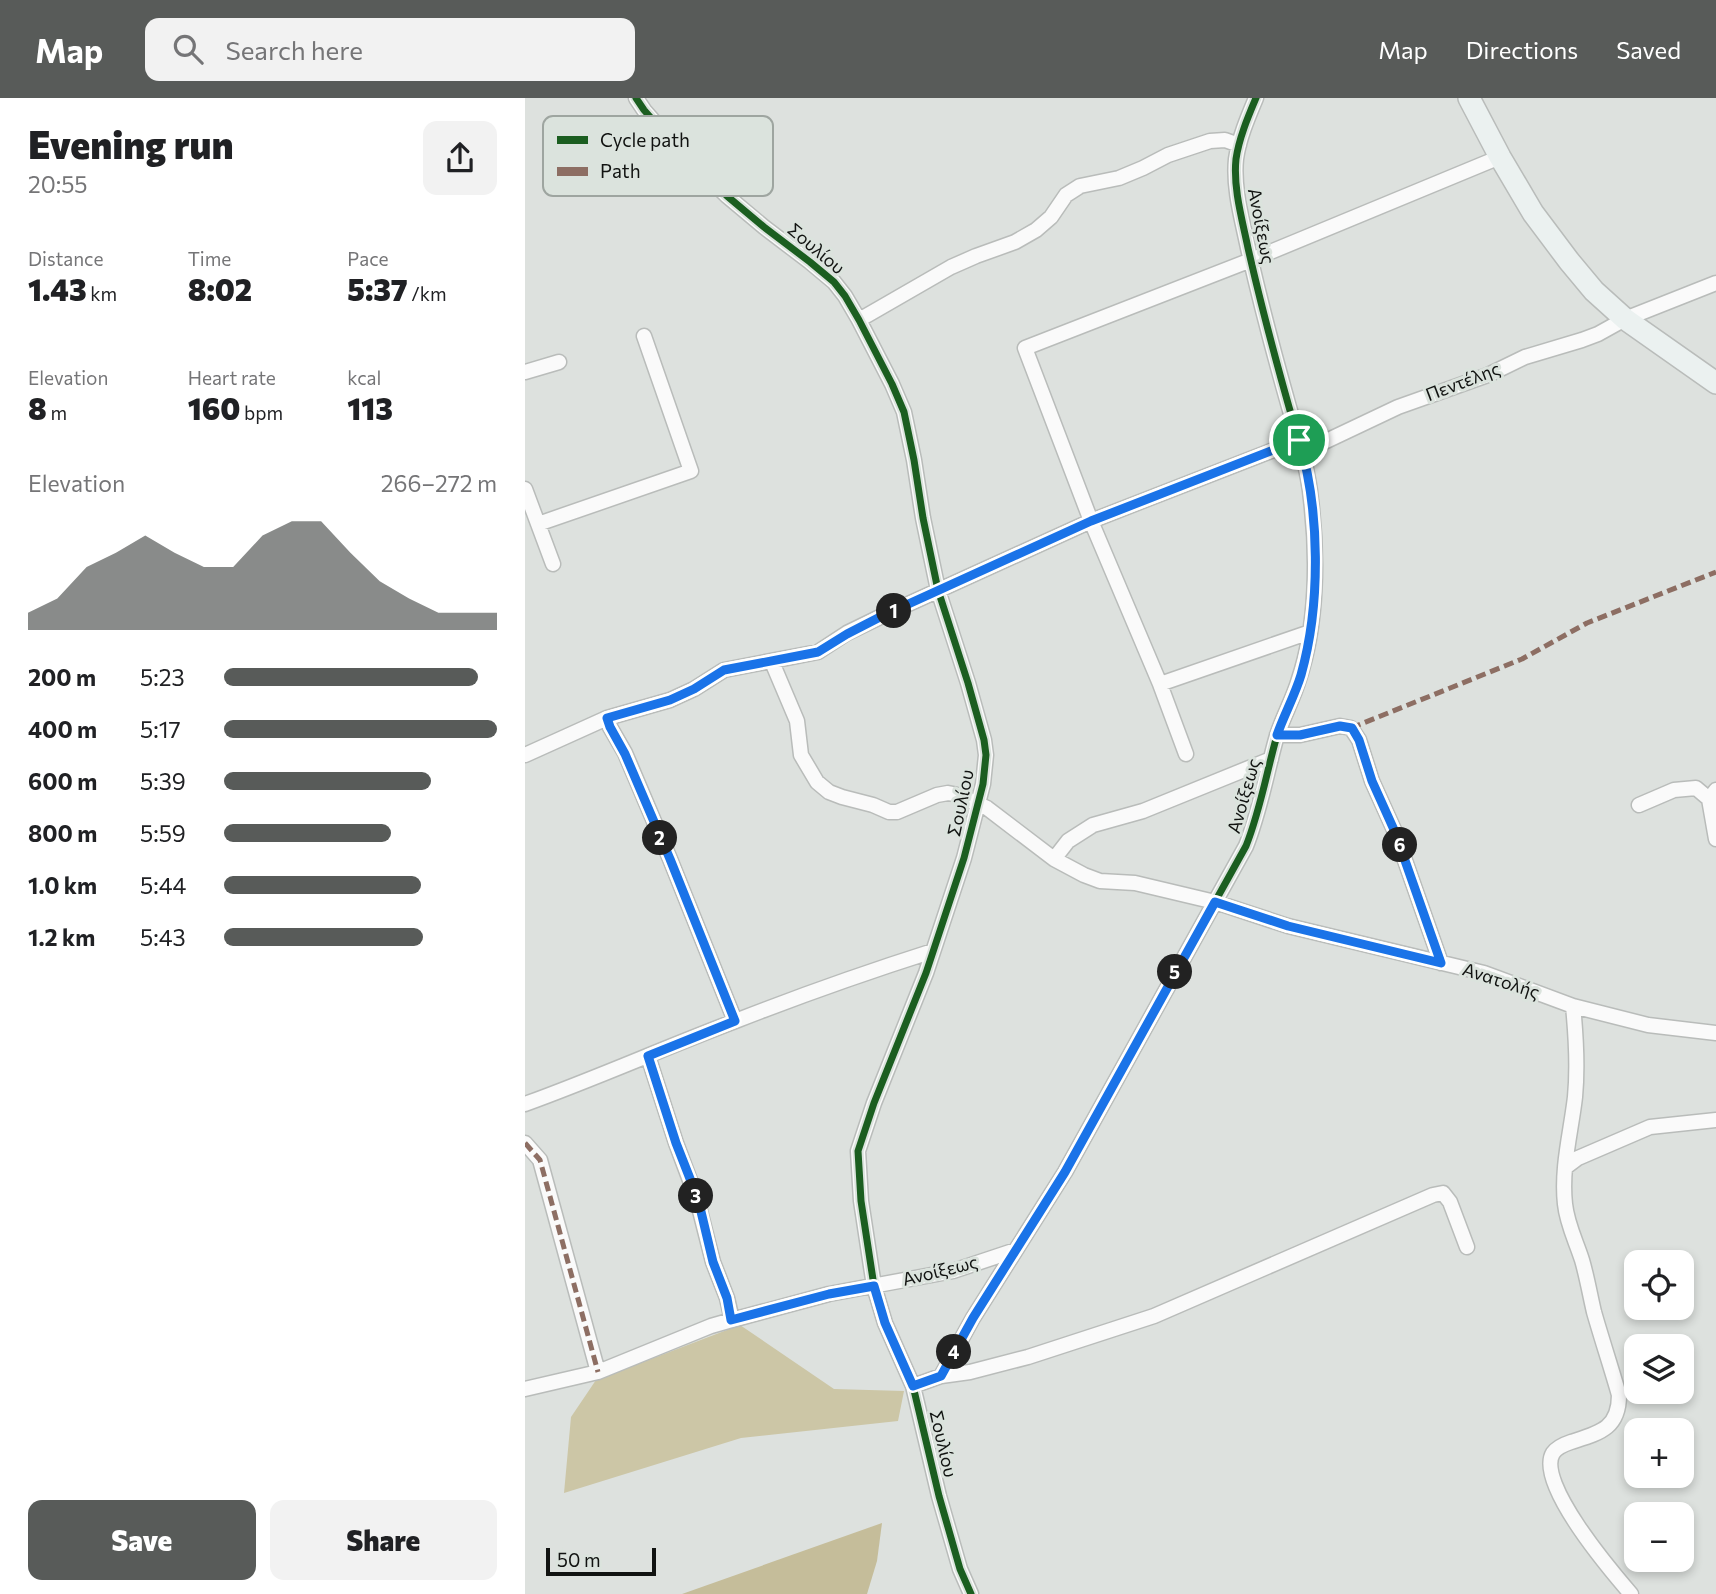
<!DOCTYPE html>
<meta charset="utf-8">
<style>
body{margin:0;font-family:Commissioner,sans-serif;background:#f2f2f2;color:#202124;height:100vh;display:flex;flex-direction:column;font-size:26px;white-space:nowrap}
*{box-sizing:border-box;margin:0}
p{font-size:23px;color:#757577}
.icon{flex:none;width:38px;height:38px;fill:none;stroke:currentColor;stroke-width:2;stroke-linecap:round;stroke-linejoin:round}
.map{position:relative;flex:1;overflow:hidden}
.details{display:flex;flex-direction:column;background:#fff;width:525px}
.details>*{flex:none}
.controls{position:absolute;left:1099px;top:1152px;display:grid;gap:14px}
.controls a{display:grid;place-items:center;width:70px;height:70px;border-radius:14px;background:#fff;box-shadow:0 4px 10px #0003;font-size:35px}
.scale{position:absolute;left:21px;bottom:18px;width:110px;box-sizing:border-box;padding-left:7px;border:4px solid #111311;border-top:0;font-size:19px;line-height:24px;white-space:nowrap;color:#111311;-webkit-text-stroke:5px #dbe3dd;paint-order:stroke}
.pin{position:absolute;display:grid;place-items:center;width:60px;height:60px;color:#fff;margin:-30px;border:4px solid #fff;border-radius:50%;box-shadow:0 2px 7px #0007}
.km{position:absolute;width:35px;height:35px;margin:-18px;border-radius:50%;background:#222;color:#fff;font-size:19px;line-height:35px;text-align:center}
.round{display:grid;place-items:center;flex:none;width:74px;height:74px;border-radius:14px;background:#f2f2f2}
.overview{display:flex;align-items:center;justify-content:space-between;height:119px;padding:0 28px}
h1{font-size:38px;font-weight:800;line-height:52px}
.metrics{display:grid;grid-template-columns:repeat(3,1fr);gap:10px;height:119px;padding:7px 28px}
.metrics div{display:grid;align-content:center}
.metrics b{font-size:30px;font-weight:800}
.metrics small{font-size:19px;font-weight:400}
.metrics p{font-size:19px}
.chart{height:196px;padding:14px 28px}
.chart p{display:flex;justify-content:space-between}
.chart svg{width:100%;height:126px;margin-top:7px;fill:#585b59;opacity:.7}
.primary-button{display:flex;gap:14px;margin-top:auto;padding:14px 28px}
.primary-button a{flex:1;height:80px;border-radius:14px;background:#585b59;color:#fff;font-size:28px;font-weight:800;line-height:80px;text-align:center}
.primary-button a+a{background:#f2f2f2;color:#202124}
ul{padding:0 28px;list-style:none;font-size:23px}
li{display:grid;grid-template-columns:112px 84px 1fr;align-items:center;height:52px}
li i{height:18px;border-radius:9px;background:#585b59}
header{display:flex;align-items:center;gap:42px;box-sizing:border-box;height:98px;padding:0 35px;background:#585b59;color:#fff}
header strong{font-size:33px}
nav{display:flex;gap:38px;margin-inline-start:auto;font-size:24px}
.search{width:490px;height:63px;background:#f2f2f2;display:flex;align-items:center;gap:18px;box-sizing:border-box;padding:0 24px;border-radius:14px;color:#757577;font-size:26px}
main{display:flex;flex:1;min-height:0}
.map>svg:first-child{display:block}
</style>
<header>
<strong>Map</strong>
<div class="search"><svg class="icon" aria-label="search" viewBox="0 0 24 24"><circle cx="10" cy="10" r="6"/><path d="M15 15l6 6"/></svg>Search here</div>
<nav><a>Map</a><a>Directions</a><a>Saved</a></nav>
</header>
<main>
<section class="details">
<div class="overview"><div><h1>Evening run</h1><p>20:55</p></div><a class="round"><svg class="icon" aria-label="share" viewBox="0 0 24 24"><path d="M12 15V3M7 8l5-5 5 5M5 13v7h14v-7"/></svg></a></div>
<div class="metrics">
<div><p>Distance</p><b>1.43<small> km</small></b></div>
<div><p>Time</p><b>8:02</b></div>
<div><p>Pace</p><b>5:37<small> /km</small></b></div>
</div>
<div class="metrics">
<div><p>Elevation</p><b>8<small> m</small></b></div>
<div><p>Heart rate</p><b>160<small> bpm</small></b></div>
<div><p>kcal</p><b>113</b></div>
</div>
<div class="chart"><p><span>Elevation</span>266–272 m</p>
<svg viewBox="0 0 160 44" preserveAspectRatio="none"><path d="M0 44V38L10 33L20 22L30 17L40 11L50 17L60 22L70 22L80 11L90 6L100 6L110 17L120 27L130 33L140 38L150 38L160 38V44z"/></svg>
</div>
<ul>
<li><b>200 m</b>5:23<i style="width:93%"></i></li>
<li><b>400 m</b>5:17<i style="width:100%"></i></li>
<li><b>600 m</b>5:39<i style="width:76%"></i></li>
<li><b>800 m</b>5:59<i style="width:61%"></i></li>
<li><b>1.0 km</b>5:44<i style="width:72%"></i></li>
<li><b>1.2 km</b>5:43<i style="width:73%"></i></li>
</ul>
<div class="primary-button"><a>Save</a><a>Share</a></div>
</section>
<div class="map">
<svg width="1191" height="1496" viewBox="0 0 1191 1496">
<rect width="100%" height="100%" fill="#dde1de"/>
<path fill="#ccc6a6" d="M 215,1227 L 309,1291 L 379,1293 L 373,1323 L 216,1340 L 39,1395 L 46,1319 L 71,1282 Z"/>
<path fill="#c5bd9a" d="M 357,1425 L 352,1463 L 342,1496 L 157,1496 Z"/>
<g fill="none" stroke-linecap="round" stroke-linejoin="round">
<defs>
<path id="street" d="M 111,0 L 119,12 L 148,45 L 202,98 L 239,129 L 285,164 L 309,184 L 320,198 L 334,222 L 367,286 L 379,314 L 389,362 L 398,420 L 413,492 L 443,585 L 459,642 L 461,657 L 458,686 L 439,760 L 401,875 L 349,1005 L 333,1053 L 336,1103 L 349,1188 L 360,1225 L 388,1288 L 414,1398 L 435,1471 L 446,1496
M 334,222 L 426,169 L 451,158 L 490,144 L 511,132 L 526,119 L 541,97 L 555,88 L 594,80 L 618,70 L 643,57 L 685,43 L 700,42 L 714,47
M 0,274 L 34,264
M 778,354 L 873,309 L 963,277 L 1000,259 L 1057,242 L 1073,236 L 1100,221 L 1191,185
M 0,391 L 28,466
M 13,426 L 166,373 L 119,238
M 247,564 L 272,623 L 276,657 L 292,684 L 304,694 L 317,699 L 348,707 L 364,714 L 372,714 L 412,697 L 423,695 L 433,697 L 462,710 L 529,761 L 559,777 L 575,783 L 610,785 L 690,804 L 763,828 L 959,875 L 1048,908 L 1123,927 L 1191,935
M 635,586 L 566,423 L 774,342
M 82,620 L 85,629 L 100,655 L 145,761 L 210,923
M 752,637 L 775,637 L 815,628 L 826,630 L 834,642 L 847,683 L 870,734 L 916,865
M 661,656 L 635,586 L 785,534
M 0,657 L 82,620 L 145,602 L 169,591 L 199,572 L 293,554 L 322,535 L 357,518 L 566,423 L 500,250 L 726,162 L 975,59
M 1191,692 L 1184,701 L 1191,741
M 1114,707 L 1149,692 L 1171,690 L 1184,701
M 529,761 L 543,743 L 568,727 L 618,713 L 746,661
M 1048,908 C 1051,938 1053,968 1050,999 C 1046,1034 1036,1070 1040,1106 C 1042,1126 1051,1143 1057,1162 C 1062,1179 1065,1197 1069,1214 C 1077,1242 1086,1269 1094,1297 C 1094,1331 1074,1335 1046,1344 C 1040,1346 1032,1349 1028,1355 C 1010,1384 1087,1474 1106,1496
M 123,958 L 151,1045 L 172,1101 L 188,1164 L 202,1200 L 207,1222
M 0,1006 C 72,980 141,949 213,922 C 277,897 342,874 408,853
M 0,1045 L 15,1062 L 73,1274
M 1041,1069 L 1053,1060 L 1125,1029 L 1191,1022
M 416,1278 L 448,1220 L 540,1074 L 721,748 C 735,713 741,677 751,641 C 757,620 768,602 774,581 C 792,527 793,459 786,402 C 783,370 773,340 764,309 C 749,256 735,203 723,150 C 717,121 708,90 711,61 C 714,40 723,19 731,0
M 388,1288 L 416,1278 L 445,1274 L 503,1259 L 629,1218 L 908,1097 L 918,1095 L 925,1104 L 942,1149
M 0,1291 L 73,1274 L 186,1228 L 207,1222 L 304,1196 L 428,1173 L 491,1152"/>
<path id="secondary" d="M 944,0 L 975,59 L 1008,115 L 1044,163 L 1069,193 L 1100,221 L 1191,285"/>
</defs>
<use href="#street" stroke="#b9bcba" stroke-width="17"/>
<use href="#secondary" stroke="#b9bcba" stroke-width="24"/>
<use href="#street" stroke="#fafafa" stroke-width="14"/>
<use href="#secondary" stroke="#ebf1f0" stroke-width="21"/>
<path stroke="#8d6e63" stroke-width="5" stroke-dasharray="10 5" stroke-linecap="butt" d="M 826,630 L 997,561 L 1062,525 L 1191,474
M 0,1045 L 15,1062 L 73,1274"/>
<defs>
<path id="cycleway" d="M 111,0 L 119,12 L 148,45 L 202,98 L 239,129 L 285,164 L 309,184 L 320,198 L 334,222 L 367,286 L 379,314 L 389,362 L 398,420 L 413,492 L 443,585 L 459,642 L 461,657 L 458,686 L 439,760 L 401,875 L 349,1005 L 333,1053 L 336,1103 L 349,1188 L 360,1225 L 388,1288 L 414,1398 L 435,1471 L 446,1496
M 416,1278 L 448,1220 L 540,1074 L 721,748 C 735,713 741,677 751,641 C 757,620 768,602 774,581 C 792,527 793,459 786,402 C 783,370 773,340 764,309 C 749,256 735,203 723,150 C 717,121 708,90 711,61 C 714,40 723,19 731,0"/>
</defs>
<use href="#cycleway" stroke="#dbe3dd" stroke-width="11"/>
<use href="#cycleway" stroke="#1b5e20" stroke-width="7"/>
</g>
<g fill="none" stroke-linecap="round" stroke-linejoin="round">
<defs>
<path id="route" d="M 774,342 C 795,412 796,506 776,577 C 770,597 759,617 752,637 L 775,637 L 815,628 L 827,630 L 834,642 L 847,683 L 870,734 L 916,865 L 763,828 L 690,804 L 540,1074 L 448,1220 L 416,1278 L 388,1288 L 360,1225 L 349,1188 L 304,1196 L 206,1222 L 202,1200 L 188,1164 L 173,1101 L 151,1045 L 123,958 L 210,923 L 145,761 L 100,656 L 85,629 L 82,620 L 145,602 L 169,591 L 199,572 L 293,554 L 322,536 L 357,518 L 566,423 Z"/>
</defs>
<use href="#route" stroke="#fff" stroke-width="14"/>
<use href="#route" stroke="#1a73e8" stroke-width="9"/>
</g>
<g text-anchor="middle" stroke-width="6" stroke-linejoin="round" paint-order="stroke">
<g font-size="18" fill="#111311" stroke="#dbe3dd">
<text transform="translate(736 128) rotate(79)" y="6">Ανοίξεως</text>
<text transform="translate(291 151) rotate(40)" y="6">Σουλίου</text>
<text transform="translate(938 284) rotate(-21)" y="6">Πεντέλης</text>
<text transform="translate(719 698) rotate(-74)" y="6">Ανοίξεως</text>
<text transform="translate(436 705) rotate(-78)" y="6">Σουλίου</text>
<text transform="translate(976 883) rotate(18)" y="6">Ανατολής</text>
<text transform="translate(415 1173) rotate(-14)" y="6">Ανοίξεως</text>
<text transform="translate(418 1346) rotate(77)" y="6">Σουλίου</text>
</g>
</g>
<rect x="18" y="18" width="230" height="80" rx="10" fill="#dbe3dd" stroke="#9ea5a0" stroke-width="2"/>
<rect x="32" y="38" width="31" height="8" fill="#1b5e20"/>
<rect x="32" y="69" width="31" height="9" fill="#8d6e63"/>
<g font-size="19" fill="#111311">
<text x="75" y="49">Cycle path</text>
<text x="75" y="80">Path</text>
</g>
</svg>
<div class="controls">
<a><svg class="icon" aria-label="locate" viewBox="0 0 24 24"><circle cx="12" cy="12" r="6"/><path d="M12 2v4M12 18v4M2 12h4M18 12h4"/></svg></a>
<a><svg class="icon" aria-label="layers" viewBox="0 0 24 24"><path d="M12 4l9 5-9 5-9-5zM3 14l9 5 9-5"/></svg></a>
<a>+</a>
<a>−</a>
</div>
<div class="scale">50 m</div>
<div class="pin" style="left:774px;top:342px;background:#1e9e55"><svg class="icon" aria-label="arrive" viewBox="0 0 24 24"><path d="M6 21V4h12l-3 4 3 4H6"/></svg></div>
<b class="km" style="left:369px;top:513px">1</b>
<b class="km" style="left:135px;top:740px">2</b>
<b class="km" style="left:171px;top:1098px">3</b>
<b class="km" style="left:429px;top:1254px">4</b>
<b class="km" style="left:650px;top:874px">5</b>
<b class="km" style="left:875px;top:747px">6</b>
</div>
</main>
